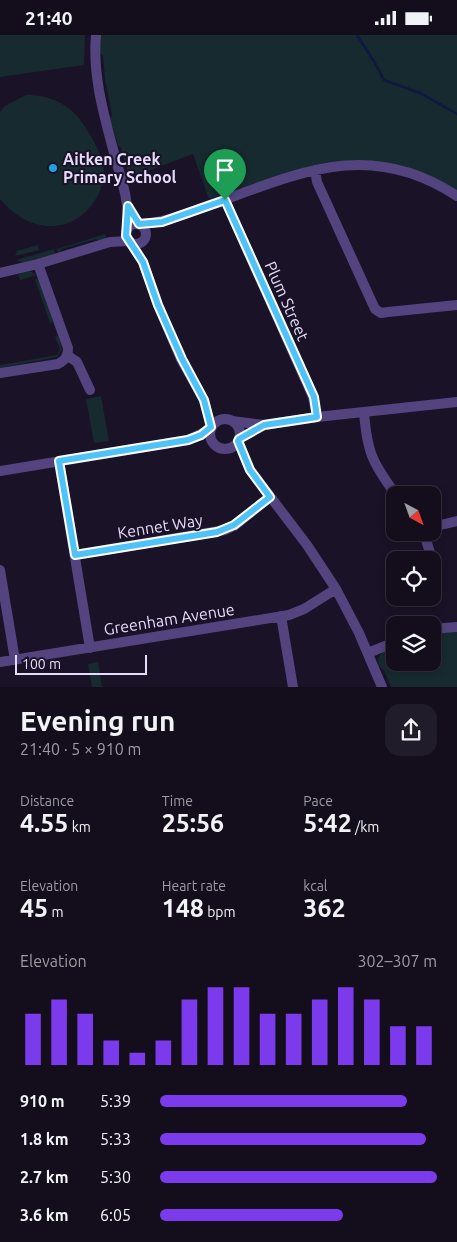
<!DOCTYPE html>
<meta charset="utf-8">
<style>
body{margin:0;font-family:Ubuntu,sans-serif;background:#211c29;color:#f1f3f6;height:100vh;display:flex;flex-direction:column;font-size:19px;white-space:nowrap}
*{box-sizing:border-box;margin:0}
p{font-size:16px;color:#9d9ca3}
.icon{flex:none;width:28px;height:28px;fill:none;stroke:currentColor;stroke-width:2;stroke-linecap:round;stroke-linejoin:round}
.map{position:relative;height:652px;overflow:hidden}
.panel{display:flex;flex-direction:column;background:#140e1c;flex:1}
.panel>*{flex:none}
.needle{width:32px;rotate:139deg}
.tools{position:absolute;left:386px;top:451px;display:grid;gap:10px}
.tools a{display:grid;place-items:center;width:55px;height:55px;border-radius:10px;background:#140e1c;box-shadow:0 2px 8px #0003,0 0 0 1px #332e3b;font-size:25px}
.scale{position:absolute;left:15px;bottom:12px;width:132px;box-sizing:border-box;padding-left:5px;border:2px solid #e6dbfb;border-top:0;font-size:14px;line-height:18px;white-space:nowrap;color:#e6dbfb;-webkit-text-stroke:4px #1a1226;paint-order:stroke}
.pin{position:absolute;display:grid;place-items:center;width:42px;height:42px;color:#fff;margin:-51px -21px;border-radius:50% 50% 50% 0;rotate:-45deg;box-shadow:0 0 5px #0007}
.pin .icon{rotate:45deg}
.round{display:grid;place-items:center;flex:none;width:52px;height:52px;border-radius:15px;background:#211c29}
.head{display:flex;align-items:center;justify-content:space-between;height:85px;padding:0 20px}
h1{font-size:28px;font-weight:600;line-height:38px}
.metrics{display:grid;grid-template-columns:repeat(3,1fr);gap:8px;height:85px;padding:5px 20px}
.metrics div{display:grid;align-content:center}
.metrics b{font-size:25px;font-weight:600}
.metrics small{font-size:14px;font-weight:400}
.metrics p{font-size:14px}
.chart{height:140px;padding:10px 20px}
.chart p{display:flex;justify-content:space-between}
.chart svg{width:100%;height:90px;margin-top:5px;stroke:#7c3aed;stroke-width:6}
ul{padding:0 20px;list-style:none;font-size:16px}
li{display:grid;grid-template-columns:80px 60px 1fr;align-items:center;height:38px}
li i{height:12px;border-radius:6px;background:#7c3aed}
.status{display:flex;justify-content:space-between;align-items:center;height:35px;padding:0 25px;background:#140e1c;direction:ltr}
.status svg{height:14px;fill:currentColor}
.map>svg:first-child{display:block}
</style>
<div class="status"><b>21:40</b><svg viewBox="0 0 49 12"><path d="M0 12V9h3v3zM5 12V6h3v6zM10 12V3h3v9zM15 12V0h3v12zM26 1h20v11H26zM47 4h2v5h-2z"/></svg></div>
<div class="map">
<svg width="457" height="652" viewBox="0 0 457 652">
<rect width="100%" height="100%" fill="#1a1226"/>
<path fill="#162a2f" d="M 0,0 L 85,0 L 84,30 L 0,42 Z
M 100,0 L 457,0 L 457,158 L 373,127 L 267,145 L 209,164 L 193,119 L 129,143 L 121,113 L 118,110 L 110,83 L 112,80 L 105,44 L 103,21 L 100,18 Z
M 26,60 C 51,60 70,69 84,90 C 93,104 104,122 104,139 C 103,151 98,162 91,171 C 65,203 24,194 0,164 L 0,77 L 5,71 Z
M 105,199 L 107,204 L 100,206 L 96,204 L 62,214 L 60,217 L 58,217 L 57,214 Z
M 38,210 L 39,215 L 15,221 L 17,216 Z
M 54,214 L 55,219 L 24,228 L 16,225 Z
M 30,236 L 37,240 L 20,245 L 18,239 Z
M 39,243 L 53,287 L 50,288 L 35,244 Z
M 58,301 L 62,314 L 57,322 L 0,333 L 0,330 L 57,320 L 60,314 L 55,302 Z
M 101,361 L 109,406 L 94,408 L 86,364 Z
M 457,597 L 457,652 L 391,652 L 384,635 C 377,632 376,622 383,617 C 386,615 391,614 395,612 L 395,628 L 432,628 L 433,599 Z
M 98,627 L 102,652 L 92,652 L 88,629 Z"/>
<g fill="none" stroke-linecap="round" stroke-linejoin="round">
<path stroke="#111740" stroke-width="2.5" d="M 357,0 L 375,28 L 384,45 L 420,58 L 457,79"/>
<path stroke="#53437f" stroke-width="10" d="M 96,0 C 92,44 106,87 117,129 C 124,152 129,169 128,193
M 315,135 L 317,147 L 375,274 L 381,278 L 388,277 L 457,270
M 225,165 L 313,362 L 317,382
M126 199a10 10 0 1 1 20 0a10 10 0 1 1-20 0Z
M 141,189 C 165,188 187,178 210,170 C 299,138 369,103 457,161
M 131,207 L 143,227 L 158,270 L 181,324 L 204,365 L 211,392
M 0,238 L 38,229 L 110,207 L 129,206
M 68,321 L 77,327 L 90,355
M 0,338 L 58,329 C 65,325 68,322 68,313 L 38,229
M 364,377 C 367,417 372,427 396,460
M210 399a15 15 0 1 1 30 0a15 15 0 1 1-30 0Z
M 232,386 L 264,390 L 317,382 L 457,367
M 238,406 L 250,435 L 307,510 L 336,554 L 359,598 L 382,652
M 59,426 L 90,613
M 0,436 L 188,405 L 211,394
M 432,492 L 457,486
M 424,498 L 431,521
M 75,520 L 225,495 L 234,491 L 270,462
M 0,535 L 15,625
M 281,581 L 293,652
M 432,594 L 457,592
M 368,618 L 395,607
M 0,627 L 289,580 L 304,574 L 336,554"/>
</g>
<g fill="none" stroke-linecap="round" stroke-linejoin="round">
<defs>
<path id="route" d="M 225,165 L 314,362 L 317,382 L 264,390 L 239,404 L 238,406 L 250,435 L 270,462 L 234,490 L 217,497 L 75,520 L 59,426 L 188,405 L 201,400 L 211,392 L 204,365 L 182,324 L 158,270 L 143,227 L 126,201 L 128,171 L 139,189 L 162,187 Z"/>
</defs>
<use href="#route" stroke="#fff" stroke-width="10"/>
<use href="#route" stroke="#4fc3f7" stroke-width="6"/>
</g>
<circle fill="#1ea1e4" stroke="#1a1226" stroke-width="2" cx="53" cy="133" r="5"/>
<g text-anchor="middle" stroke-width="4" stroke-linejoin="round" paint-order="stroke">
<g font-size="16" font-weight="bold" fill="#e6dbfb" stroke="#1a1226" text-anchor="start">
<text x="63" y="130">Aitken Creek<tspan x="63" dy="18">Primary School</tspan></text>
</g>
<g font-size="16" fill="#e6dbfb" stroke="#1a1226">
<text transform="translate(287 266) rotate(66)" y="6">Plum Street</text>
<text transform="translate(160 491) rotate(-9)" y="6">Kennet Way</text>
<text transform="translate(169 584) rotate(-9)" y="6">Greenham Avenue</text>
</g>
</g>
</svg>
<div class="tools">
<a><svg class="needle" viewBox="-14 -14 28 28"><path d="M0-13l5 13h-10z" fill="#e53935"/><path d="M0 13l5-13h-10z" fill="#9d9ca3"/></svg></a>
<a><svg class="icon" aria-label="locate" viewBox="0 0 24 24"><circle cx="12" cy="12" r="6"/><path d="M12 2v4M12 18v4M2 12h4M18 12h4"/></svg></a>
<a><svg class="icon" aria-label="layers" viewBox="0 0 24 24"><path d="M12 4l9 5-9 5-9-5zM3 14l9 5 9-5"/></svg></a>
</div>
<div class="scale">100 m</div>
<div class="pin" style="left:225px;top:165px;background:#1e9e55"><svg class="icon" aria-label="arrive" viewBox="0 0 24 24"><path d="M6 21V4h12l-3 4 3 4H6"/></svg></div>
</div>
<section class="panel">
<div class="head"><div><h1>Evening run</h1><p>21:40 · 5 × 910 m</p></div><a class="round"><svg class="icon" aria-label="share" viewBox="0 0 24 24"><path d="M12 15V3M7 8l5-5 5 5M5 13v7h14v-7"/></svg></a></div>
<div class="metrics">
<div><p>Distance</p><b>4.55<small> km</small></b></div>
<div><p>Time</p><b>25:56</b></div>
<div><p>Pace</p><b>5:42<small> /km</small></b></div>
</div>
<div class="metrics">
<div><p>Elevation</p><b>45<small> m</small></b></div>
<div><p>Heart rate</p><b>148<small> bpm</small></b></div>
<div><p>kcal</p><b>362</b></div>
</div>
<div class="chart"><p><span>Elevation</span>302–307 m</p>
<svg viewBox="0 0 160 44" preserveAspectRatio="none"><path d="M5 44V19M15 44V12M25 44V19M35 44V32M45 44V38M55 44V32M65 44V12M75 44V6M85 44V6M95 44V19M105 44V19M115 44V12M125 44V6M135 44V12M145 44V25M155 44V25"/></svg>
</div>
<ul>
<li><b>910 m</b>5:39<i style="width:89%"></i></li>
<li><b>1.8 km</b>5:33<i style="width:96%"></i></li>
<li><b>2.7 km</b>5:30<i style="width:100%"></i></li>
<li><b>3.6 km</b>6:05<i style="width:66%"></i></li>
</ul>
</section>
